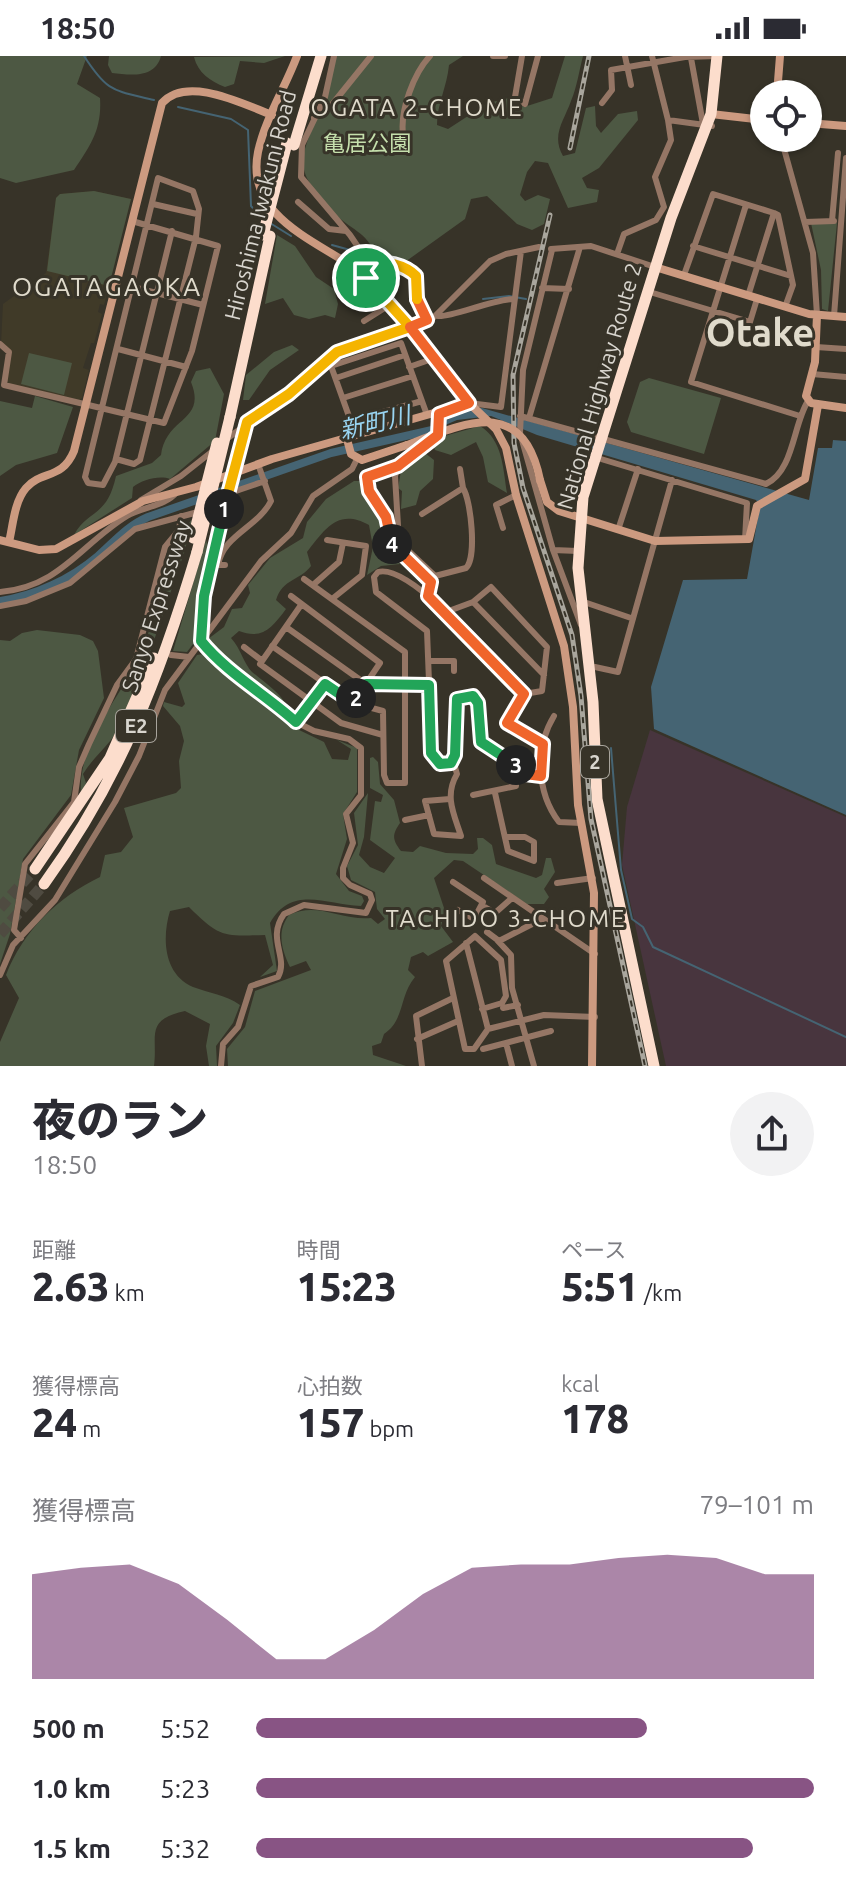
<!DOCTYPE html>
<html lang="ja">
<meta charset="utf-8">
<style>
body{margin:0;font-family:Ubuntu,"Noto Sans JP",sans-serif;background:#f2f2f3;color:#2b2b33;height:100vh;display:flex;flex-direction:column;font-size:30px;white-space:nowrap}
*{box-sizing:border-box;margin:0}
p{font-size:26px;color:#7c7c81}
.icon{flex:none;width:44px;height:44px;fill:none;stroke:currentColor;stroke-width:2;stroke-linecap:round;stroke-linejoin:round}
.map{position:relative;height:1010px;overflow:hidden}
.panel{display:flex;flex-direction:column;background:#fff;flex:1}
.panel>*{flex:none}
.buttons{position:absolute;left:750px;top:24px;display:grid;gap:16px}
.buttons a{display:grid;place-items:center;width:72px;height:72px;border-radius:50%;background:#fff;box-shadow:0 2px 6px #0004;font-size:40px}
.pin{position:absolute;display:grid;place-items:center;width:68px;height:68px;color:#fff;margin:-34px;border:4px solid #fff;border-radius:50%;box-shadow:0 2px 8px #0007}
.km{position:absolute;width:40px;height:40px;margin:-20px;border-radius:50%;background:#222;color:#fff;font-size:22px;line-height:40px;text-align:center}
.round{display:grid;place-items:center;flex:none;width:84px;height:84px;border-radius:42px;background:#f2f2f3}
.summary{display:flex;align-items:center;justify-content:space-between;height:136px;padding:0 32px}
h1{font-size:44px;font-weight:800;line-height:60px}
.figures{display:grid;grid-template-columns:repeat(3,1fr);gap:12px;height:136px;padding:8px 32px}
.figures div{display:grid;align-content:center}
.figures b{font-size:40px;font-weight:800}
.figures small{font-size:22px;font-weight:400}
.figures p{font-size:22px}
.chart{height:224px;padding:16px 32px}
.chart p{display:flex;justify-content:space-between}
.chart svg{width:100%;height:144px;margin-top:8px;fill:#885484;opacity:.7}
ul{padding:0 32px;list-style:none;font-size:26px}
li{display:grid;grid-template-columns:128px 96px 1fr;align-items:center;height:60px}
li i{height:20px;border-radius:10px;background:#885484}
.status{display:flex;justify-content:space-between;align-items:center;height:56px;padding:0 40px;background:#fff;direction:ltr}
.status svg{height:22px;fill:currentColor}
.map>svg:first-child{display:block}
</style>
<div class="status"><b>18:50</b><svg viewBox="0 0 49 12"><path d="M0 12V9h3v3zM5 12V6h3v6zM10 12V3h3v9zM15 12V0h3v12zM26 1h20v11H26zM47 4h2v5h-2z"/></svg></div>
<div class="map">
<svg width="846" height="1010" viewBox="0 0 846 1010">
<rect width="100%" height="100%" fill="#373328"/>
<path fill="#403a28" d="M 94,135 L 131,143 L 104,249 L 100,248 L 98,256 L 102,258 L 94,287 L 91,287 L 83,312 L 89,314 L 82,342 L 77,346 L 6,329 L 10,294 L 1,287 L 3,248 L 46,217 L 56,142 L 60,138 Z"/>
<path fill="#48353e" d="M 650,674 L 846,761 L 846,1010 L 666,1010 L 622,809 L 627,751 Z"/>
<path fill="#4d5843" d="M 0,0 L 87,0 L 77,28 L 100,42 C 102,73 91,89 74,114 L 16,127 L 0,122 Z
M 109,0 L 161,0 C 155,23 130,19 112,17 L 108,9 Z
M 285,0 L 264,7 L 240,5 L 234,28 L 225,31 C 210,25 198,17 194,1 Z
M 335,0 L 463,0 L 449,9 C 447,31 437,48 437,69 L 448,73 L 488,47 L 509,42 L 524,51 L 552,42 L 565,0 L 583,0 C 579,15 577,31 571,45 C 564,65 551,79 563,100 L 575,97 L 586,52 L 595,50 L 596,70 L 601,77 L 618,58 L 637,55 L 638,64 L 599,112 L 582,122 L 587,132 L 599,134 L 597,146 L 568,152 L 548,107 L 535,105 L 527,116 L 520,139 L 525,145 L 538,139 L 550,143 L 544,168 L 532,174 L 517,168 L 487,140 L 471,143 L 465,163 L 405,206 L 375,199 C 368,176 349,173 334,157 C 293,113 298,107 320,54 C 327,37 330,18 335,0 Z
M 94,135 L 131,143 L 109,230 L 47,215 L 56,142 L 60,138 Z
M 811,167 L 837,167 L 828,255 L 822,253 L 821,214 Z
M 277,179 L 295,190 L 316,221 L 334,233 L 338,248 L 335,262 L 325,259 L 309,263 L 294,259 L 283,242 L 265,248 Z
M 292,289 L 299,294 L 270,314 L 249,344 L 243,344 L 246,319 L 274,296 Z
M 29,297 L 72,307 L 64,339 L 21,328 Z
M 210,312 L 224,338 L 215,385 L 170,423 C 159,419 142,424 133,431 L 132,442 L 74,479 C 88,453 107,462 116,420 L 152,407 L 161,399 C 166,360 207,366 191,326 L 196,315 Z
M 649,322 L 721,342 L 704,398 L 631,376 L 627,366 L 640,326 Z
M 35,340 L 73,351 L 57,397 L 16,409 L 0,420 L 0,345 L 32,352 Z
M 480,370 C 503,384 503,413 507,437 L 488,426 L 483,401 L 476,386 L 451,399 L 435,394 L 433,389 L 441,381 Z
M 425,397 L 434,404 L 433,423 L 420,435 L 416,449 L 401,453 L 402,435 L 398,432 L 401,415 Z
M 354,425 L 360,425 L 381,461 L 388,493 L 400,508 L 381,510 L 367,519 L 373,491 L 369,469 C 338,452 325,473 307,496 L 311,510 C 300,525 283,522 276,544 L 286,553 C 272,572 262,584 239,575 L 231,582 C 241,593 244,608 252,616 C 263,625 287,642 286,652 C 268,635 212,603 208,583 L 224,571 L 232,553 L 242,552 L 250,537 L 248,529 L 270,502 L 303,482 L 307,466 L 326,443 Z
M 192,463 L 185,494 L 150,596 L 147,582 L 170,493 Z
M 206,484 L 209,492 L 198,542 L 196,584 L 187,596 L 173,595 Z
M 37,574 L 80,579 L 93,585 L 98,595 L 104,642 L 79,694 L 71,739 L 23,803 L 10,878 L 0,908 L 0,584 L 10,585 L 22,577 Z
M 203,598 L 297,673 L 324,686 L 332,703 L 348,704 L 351,693 L 337,684 L 357,692 L 357,736 L 343,758 L 347,783 L 336,818 L 349,835 L 362,840 L 364,845 L 361,850 C 327,849 292,828 270,867 L 277,915 L 260,921 L 273,909 L 265,879 C 223,880 220,882 189,851 L 170,855 C 162,881 163,918 193,931 C 209,937 226,939 240,949 L 233,967 L 216,990 L 217,1010 L 209,1010 L 206,990 L 210,968 L 185,955 C 144,964 158,980 154,1010 L 0,1010 L 0,986 L 19,942 L 6,919 C 23,875 58,841 100,821 L 105,799 L 121,796 L 133,781 L 124,752 L 176,737 L 181,732 L 179,705 L 184,685 L 180,670 L 163,650 L 164,646 L 182,651 L 185,648 L 178,627 L 197,599 Z
M 140,602 L 148,602 C 138,628 128,661 111,684 C 101,696 91,705 83,718 L 86,727 L 81,738 C 77,690 118,642 140,602 Z
M 373,701 L 378,706 L 380,728 L 394,744 L 400,767 C 392,779 392,783 401,795 L 413,796 L 420,790 L 446,797 L 473,798 L 478,793 L 477,782 L 483,782 L 492,789 L 496,808 L 536,822 L 542,819 L 546,802 L 551,802 L 555,816 L 544,833 L 549,841 L 544,848 L 527,848 L 463,805 L 454,804 L 434,822 L 445,855 L 441,870 L 453,886 L 428,900 L 423,896 L 411,901 L 408,914 L 415,921 C 399,940 405,964 384,978 L 381,987 L 372,990 L 373,999 L 406,1010 L 228,1010 L 227,993 L 245,971 L 255,935 L 311,914 L 306,905 L 290,911 C 282,894 276,876 289,859 C 317,845 342,865 371,862 L 378,868 L 385,863 L 377,853 L 375,836 L 351,824 L 347,810 L 358,789 L 354,757 L 368,737 L 364,781 L 359,799 L 370,811 L 384,817 L 395,802 L 370,784 L 375,745 L 381,746 L 383,739 L 370,732 L 370,702 Z"/>
<path fill="#456473" d="M 471,352 L 482,352 L 809,444 L 818,392 L 832,392 L 833,384 L 846,385 L 846,759 L 654,673 L 651,631 L 683,524 L 747,523 L 760,450 L 756,444 L 537,379 L 491,360 L 457,364 L 429,376 L 423,376 Z"/>
<g fill="none" stroke-linecap="round" stroke-linejoin="round">
<path stroke="#456473" stroke-width="2" d="M 84,0 C 108,37 113,34 154,44
M 178,51 L 231,63 L 248,74 L 251,150 L 261,161
M 270,167 L 291,180
M 332,189 L 350,194 L 367,213
M 483,243 L 509,240 L 526,243
M 611,692 L 621,814 L 632,863 L 643,871 L 653,891 L 846,981"/>
<path stroke="#456473" stroke-width="8" d="M 0,545 C 35,540 71,523 98,500 C 115,485 127,470 148,461 L 331,397 L 432,374"/>
<path stroke="#4f4b41" stroke-width="11" stroke-dasharray="11 5.5" stroke-linecap="butt" d="M 0,852 L 35,813
M 0,878 L 44,828"/>
<path stroke="#957665" stroke-width="6" d="M 334,0 L 325,41 L 302,89 L 301,121 L 350,179 L 373,213 L 366,222
M 493,0 L 505,0
M 522,0 L 515,41 L 525,48 L 538,0
M 625,0 L 631,29
M 652,0 L 668,64
M 691,2 L 703,68
M 602,47 L 612,34 L 611,14 L 685,1 L 717,0
M 314,62 L 330,51 L 371,0
M 781,82 L 813,197 L 817,259
M 396,86 L 403,78 C 400,54 414,17 430,0
M 298,146 L 329,173 L 346,175
M 153,148 L 197,158
M 746,149 L 691,326 L 800,360
M 832,165 L 838,97
M 805,166 L 834,165
M 693,190 L 791,220
M 551,193 L 591,190 L 655,211
M 552,194 L 523,314 L 520,377 L 553,494 L 581,569
M 617,198 L 624,178 L 656,164 L 664,151 L 655,121 L 671,84 L 668,64 L 712,70
M 369,208 L 405,211 L 415,218 L 415,238 L 427,264
M 684,219 L 713,138 L 774,157 L 778,159 L 793,229 L 785,251
M 133,231 L 203,249
M 542,232 L 569,233
M 653,237 L 750,266 L 757,243
M 748,240 L 774,157
M 438,260 C 450,262 491,244 513,243
M 834,260 L 846,102
M 364,265 L 391,248
M 410,271 L 461,341 L 469,347 L 501,351 L 521,195
M 0,288 L 9,296 L 4,329 L 164,367 L 192,295 L 218,190 L 132,165
M 816,291 L 846,293
M 118,293 L 186,311
M 409,311 L 432,303
M 812,318 L 846,321
M 336,322 L 405,299
M 343,342 L 413,320
M 520,360 L 766,428 C 794,415 793,368 808,345
M 529,362 L 580,191
M 351,365 L 422,345
M 356,380 L 331,310 L 401,287 L 427,359
M 225,384 L 289,338 L 337,296 L 433,262 L 490,205 L 506,198 L 539,191
M 116,403 L 134,408 L 140,404 L 196,181 L 199,153 L 193,135 L 158,122 L 85,421 L 88,427 L 103,429 L 115,406 L 172,175
M 601,403 L 747,447 L 745,484
M 460,413 L 463,432
M 227,438 L 265,425
M 141,444 L 181,420 L 214,394
M 422,458 L 463,432 C 471,444 477,502 466,512 L 435,520 L 399,486 L 395,420 L 398,410 L 438,379 L 439,358
M 503,472 L 496,449 L 516,439
M 618,474 L 638,413
M 327,484 L 366,490 L 362,519 L 332,543
M 553,494 L 578,495
M 225,509 L 218,509 C 223,479 258,471 271,445 L 258,408
M 313,529 L 339,506 L 343,487
M 0,536 C 60,531 81,488 127,460 C 142,451 166,450 177,436
M 291,540 L 380,607 L 353,647
M 581,545 L 631,562
M 473,546 L 544,619
M 301,549 L 260,608 L 341,667 L 383,679
M 0,550 L 26,545 L 70,527 L 135,473 L 198,456
M 446,556 L 473,546 L 491,531 L 547,591 L 542,635 L 524,638 L 507,667 L 543,688
M 286,571 L 366,628 L 429,629
M 272,590 L 353,647 L 383,655 L 384,719 L 387,727 L 405,727 L 405,596 L 304,523
M 244,591 L 261,604
M 171,599 L 189,601
M 429,605 L 454,605 L 454,615
M 595,611 L 618,616 L 672,424
M 554,660 C 535,691 536,736 559,766 L 581,767
M 296,666 L 325,628
M 517,717 L 541,720
M 495,737 L 508,795 L 534,805 L 534,786 L 525,781 L 506,781
M 473,739 L 516,730 L 516,707 L 481,686 L 478,647 L 469,638 L 456,647 L 453,704 L 440,708 L 432,702 L 427,575 L 376,536 L 374,521 L 378,516 C 411,506 500,613 524,638
M 450,743 L 425,745 L 434,778 L 461,780 C 454,758 444,740 457,718 L 453,704
M 405,764 L 429,759
M 484,822 L 595,898
M 453,826 L 483,846 L 474,863 L 458,854
M 557,827 L 593,822
M 483,850 L 495,857 L 512,842
M 487,876 L 499,885 L 542,863
M 21,882 L 14,874 L 25,808 L 74,746 L 79,711 L 89,688 L 117,629 L 136,603 L 165,491 L 179,474 L 181,460
M 497,884 L 511,899 L 512,932 L 534,1010
M 466,887 L 488,973 L 544,959 L 595,961
M 0,919 L 13,889 L 55,844 L 115,746 L 139,700 L 165,634 L 261,505 L 291,477 L 313,440 L 352,413 L 357,403
M 503,952 L 518,949
M 482,953 L 502,947 L 506,940 L 501,904 L 475,880 L 446,905 L 465,993 L 474,993 L 488,973
M 417,983 L 458,965
M 506,987 L 512,1010
M 483,993 L 551,975
M 221,1010 L 223,988 L 238,971 L 251,930 L 278,921 C 289,901 266,883 284,858 L 304,849 L 366,857 L 372,844 L 370,838 L 350,829 L 343,822 L 343,812 L 353,787 L 346,758 L 361,739 L 361,692 L 349,683 L 314,675 L 296,666 L 229,613 L 201,585 L 204,540 L 247,366
M 422,1010 L 416,960 L 453,942"/>
<path stroke="#cc9a80" stroke-width="8" d="M 297,0 C 285,32 265,63 258,96 C 245,160 315,184 356,213 C 377,229 394,251 410,271
M 777,38 L 780,0
M 711,58 L 764,64
M 808,67 L 846,70
M 655,211 L 809,258 L 846,261
M 817,259 L 815,306 L 806,340 L 811,347 L 846,352
M 347,383 L 351,398 L 362,404 L 407,389
M 398,410 L 369,418 L 367,429 L 386,461 L 395,494 L 431,526 L 428,540
M 540,424 L 547,446 L 559,455 L 655,485 L 749,483 L 757,450 L 805,423 L 818,349
M 0,484 L 39,494 L 56,493 L 143,445 L 196,431 L 272,403 L 469,347 L 496,373 L 506,392 L 516,439 L 564,590 L 573,651 L 578,749 L 594,837 L 592,1010
M 9,486 C 13,470 14,446 26,432 C 42,414 62,424 74,395 L 162,47 C 187,19 243,48 272,59"/>
<path stroke="#fcddcc" stroke-width="11" d="M 294,89 L 321,0
M 230,361 L 270,180
M 35,813 L 110,702 L 154,602
M 44,828 C 120,723 160,620 197,496
M 654,1010 L 597,743 L 593,646 L 578,512 L 583,441 L 671,162 L 711,58 L 717,0"/>
<defs>
<path id="rail" d="M 570,92 L 589,0
M 550,159 L 513,319 L 514,387 L 523,432 L 572,579 L 581,640 L 591,763 L 645,1010"/>
</defs>
<use href="#rail" stroke="#a9a69d" stroke-width="5"/>
<use href="#rail" stroke="#373328" stroke-width="2" stroke-dasharray="6" stroke-linecap="butt"/>
<path stroke="#cc9a80" stroke-width="8" d="M 407,389 C 465,367 523,339 540,424"/>
<path stroke="#fcddcc" stroke-width="11" d="M 263,179 L 287,87
M 193,482 L 217,387
M 197,496 L 230,361"/>
</g>
<g fill="none" stroke-linecap="round" stroke-linejoin="round">
<defs>
<path id="split-1" d="M 224,453 L 247,366 L 289,338 L 337,296 L 410,271 L 366,222"/>
<path id="split-2" d="M 224,453 L 204,540 L 201,585 C 227,617 265,638 296,666 L 325,628 L 353,647 L 356,642"/>
<path id="split-3" d="M 356,642 L 366,628 L 429,629 L 431,697 L 440,708 L 451,707 L 455,699 L 457,643 L 473,640 L 478,647 L 481,686 L 516,709"/>
<path id="split-4" d="M 392,488 L 431,526 L 428,540 L 524,638 L 507,667 L 543,688 L 541,720 L 517,717 L 516,709"/>
<path id="split-5" d="M 392,488 L 386,461 L 369,435 L 367,421 L 398,410 L 438,379 L 439,358 L 469,347 L 410,271 L 427,264 L 417,243"/>
<path id="split-6" d="M 366,222 L 372,216 L 369,208 C 385,204 405,209 416,220 L 417,243"/>
</defs>
<use href="#split-1" stroke="#fff" stroke-width="16"/>
<use href="#split-2" stroke="#fff" stroke-width="16"/>
<use href="#split-3" stroke="#fff" stroke-width="16"/>
<use href="#split-4" stroke="#fff" stroke-width="16"/>
<use href="#split-5" stroke="#fff" stroke-width="16"/>
<use href="#split-6" stroke="#fff" stroke-width="16"/>
<use href="#split-1" stroke="#f5b400" stroke-width="10"/>
<use href="#split-2" stroke="#22a559" stroke-width="10"/>
<use href="#split-3" stroke="#22a559" stroke-width="10"/>
<use href="#split-4" stroke="#f0652b" stroke-width="10"/>
<use href="#split-5" stroke="#f0652b" stroke-width="10"/>
<use href="#split-6" stroke="#f5b400" stroke-width="10"/>
</g>
<g text-anchor="middle" stroke-width="6" stroke-linejoin="round" paint-order="stroke">
<g fill="#373328" stroke="#a8a49c" stroke-width="2">
<rect x="116" y="654" width="40" height="32" rx="6"/>
<rect x="581" y="690" width="28" height="32" rx="6"/>
</g>
<g font-size="20" font-weight="bold" fill="#d8d5ce">
<text x="136" y="677">E2</text>
<text x="595" y="713">2</text>
</g>
<g font-size="22" fill="#c5dfac" stroke="#373328">
<text x="367" y="95">亀居公園</text>
</g>
<g font-size="22" fill="#d8d5ce" stroke="#373328">
<text transform="translate(260 149) rotate(-76)" y="8">Hiroshima Iwakuni Road</text>
<text transform="translate(599 330) rotate(-74)" y="8">National Highway Route 2</text>
<text transform="translate(156 550) rotate(-72)" y="8">Sanyo Expressway</text>
</g>
<g font-size="24" letter-spacing="2" fill="#e0dbcc" stroke="#373328">
<text x="417" y="60">OGATA 2-CHOME</text>
<text x="506" y="871">TACHIDO 3-CHOME</text>
</g>
<g font-size="24" font-style="italic" fill="#99d5f2" stroke="#373328">
<text transform="translate(375 367) rotate(-13)" y="8">新町川</text>
</g>
<g font-size="26" letter-spacing="2" fill="#e0dbcc" stroke="#373328">
<text x="107" y="240">OGATAGAOKA</text>
</g>
<g font-size="38" font-weight="bold" fill="#e0dbcc" stroke="#373328">
<text x="760" y="290">Otake</text>
</g>
</g>
</svg>
<div class="buttons">
<a><svg class="icon" aria-label="locate" viewBox="0 0 24 24"><circle cx="12" cy="12" r="6"/><path d="M12 2v4M12 18v4M2 12h4M18 12h4"/></svg></a>
</div>
<div class="pin" style="left:366px;top:222px;background:#1e9e55"><svg class="icon" aria-label="arrive" viewBox="0 0 24 24"><path d="M6 21V4h12l-3 4 3 4H6"/></svg></div>
<b class="km" style="left:224px;top:453px">1</b>
<b class="km" style="left:356px;top:642px">2</b>
<b class="km" style="left:516px;top:709px">3</b>
<b class="km" style="left:392px;top:488px">4</b>
</div>
<section class="panel">
<div class="summary"><div><h1>夜のラン</h1><p>18:50</p></div><a class="round"><svg class="icon" aria-label="share" viewBox="0 0 24 24"><path d="M12 15V3M7 8l5-5 5 5M5 13v7h14v-7"/></svg></a></div>
<div class="figures">
<div><p>距離</p><b>2.63<small> km</small></b></div>
<div><p>時間</p><b>15:23</b></div>
<div><p>ペース</p><b>5:51<small> /km</small></b></div>
</div>
<div class="figures">
<div><p>獲得標高</p><b>24<small> m</small></b></div>
<div><p>心拍数</p><b>157<small> bpm</small></b></div>
<div><p>kcal</p><b>178</b></div>
</div>
<div class="chart"><p><span>獲得標高</span>79–101 m</p>
<svg viewBox="0 0 160 44" preserveAspectRatio="none"><path d="M0 44V12L10 10L20 9L30 15L40 26L50 38L60 38L70 29L80 18L90 10L100 9L110 9L120 7L130 6L140 7L150 12L160 12V44z"/></svg>
</div>
<ul>
<li><b>500 m</b>5:52<i style="width:70%"></i></li>
<li><b>1.0 km</b>5:23<i style="width:100%"></i></li>
<li><b>1.5 km</b>5:32<i style="width:89%"></i></li>
</ul>
</section>
